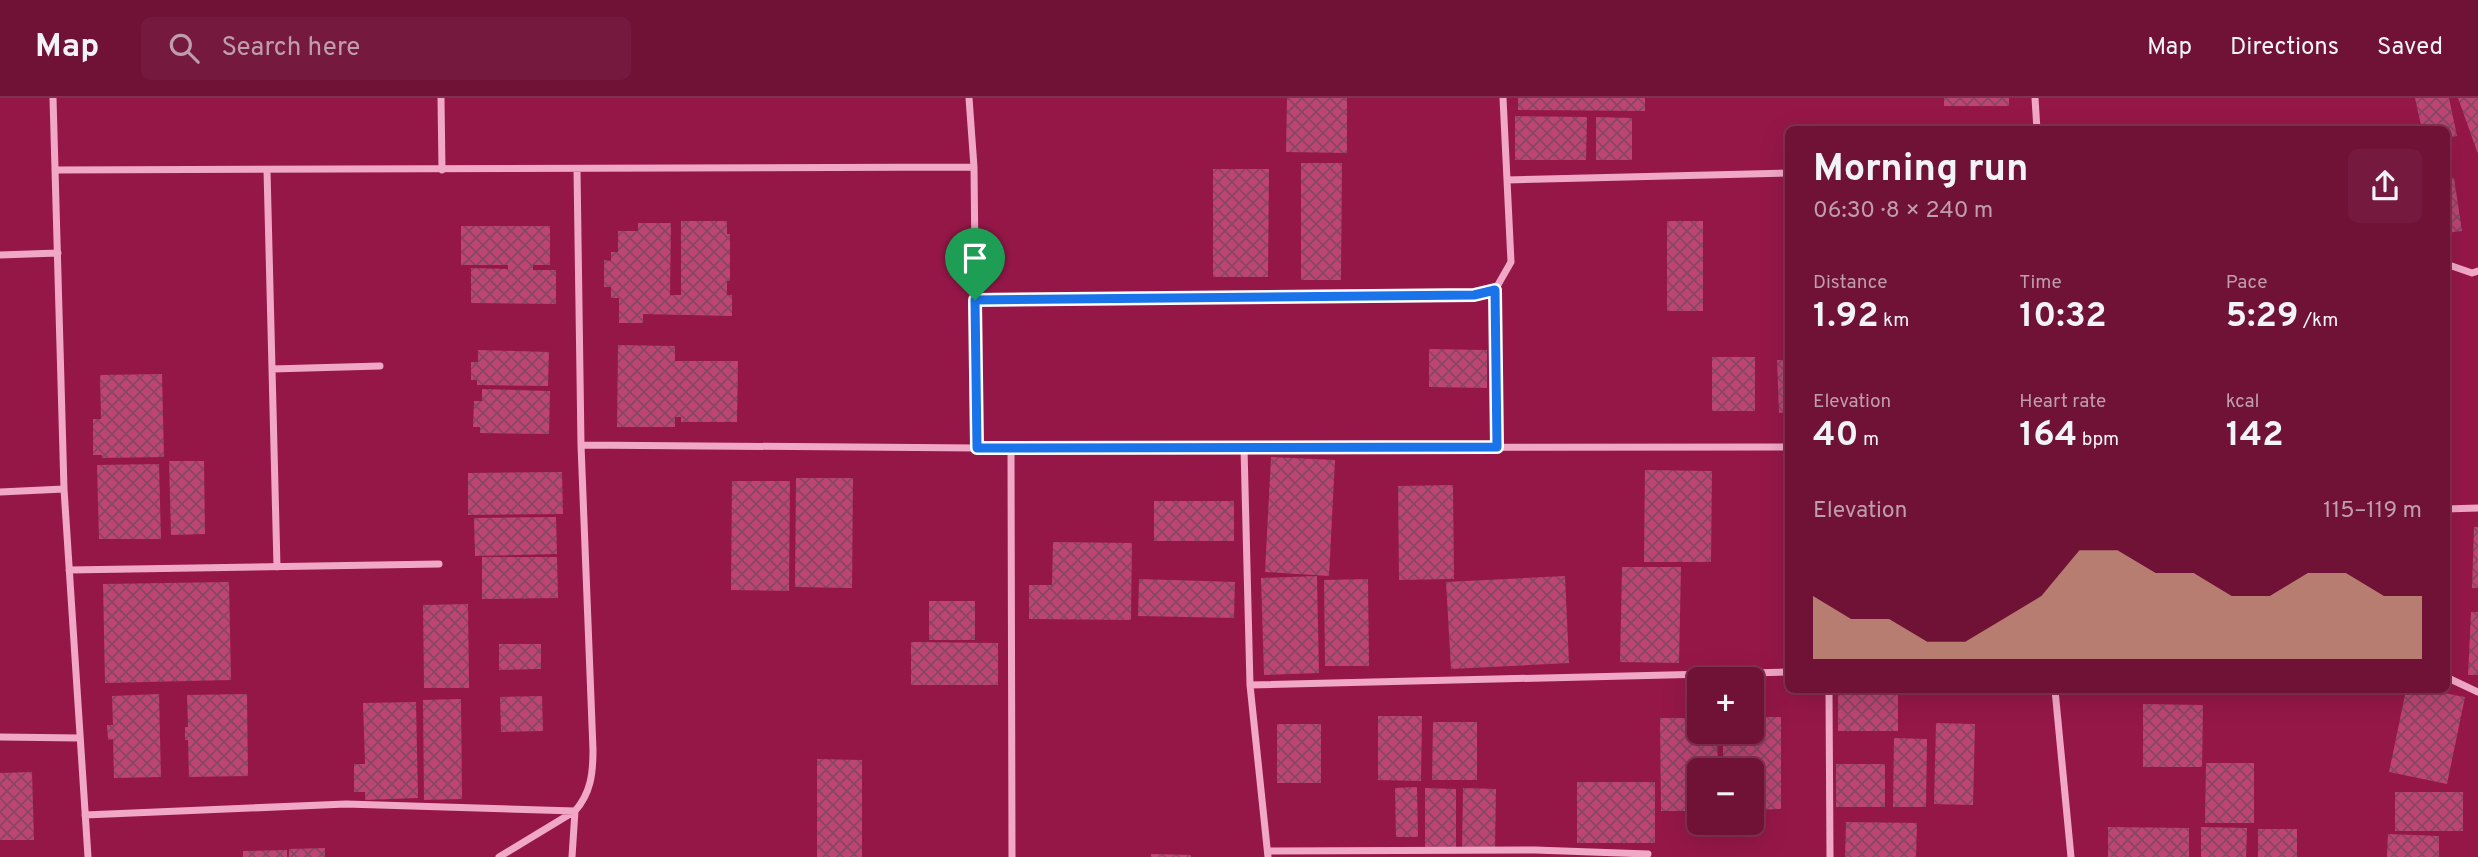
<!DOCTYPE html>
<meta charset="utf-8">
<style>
body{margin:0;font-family:Overpass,sans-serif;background:#751a3e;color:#f1f3f6;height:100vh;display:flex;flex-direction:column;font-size:26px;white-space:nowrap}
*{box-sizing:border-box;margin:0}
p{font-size:23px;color:#c09dad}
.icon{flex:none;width:38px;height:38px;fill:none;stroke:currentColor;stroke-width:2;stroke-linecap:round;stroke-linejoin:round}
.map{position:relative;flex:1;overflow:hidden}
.drawer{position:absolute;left:1785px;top:28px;width:665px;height:567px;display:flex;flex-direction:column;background:#701136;border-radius:10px;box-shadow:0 7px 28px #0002,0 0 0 2px #823151}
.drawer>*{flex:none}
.fabs{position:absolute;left:1687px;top:569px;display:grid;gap:14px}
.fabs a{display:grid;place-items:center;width:77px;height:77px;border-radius:10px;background:#701136;box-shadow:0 7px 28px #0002,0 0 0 2px #823151;font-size:35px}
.pin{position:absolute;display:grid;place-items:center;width:60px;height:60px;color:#fff;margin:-72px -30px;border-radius:50% 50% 50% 0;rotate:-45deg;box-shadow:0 0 7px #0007}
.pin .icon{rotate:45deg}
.round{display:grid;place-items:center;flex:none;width:74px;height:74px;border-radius:10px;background:#751a3e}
.headline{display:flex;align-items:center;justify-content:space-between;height:119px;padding:0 28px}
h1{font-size:38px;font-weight:700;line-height:52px}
.metrics{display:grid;grid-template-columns:repeat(3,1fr);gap:10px;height:119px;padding:7px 28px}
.metrics div{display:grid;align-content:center}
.metrics b{font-size:35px;font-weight:700}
.metrics small{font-size:19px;font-weight:400}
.metrics p{font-size:19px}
.chart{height:196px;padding:14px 28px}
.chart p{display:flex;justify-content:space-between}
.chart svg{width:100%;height:126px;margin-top:7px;fill:#d6ab8b;opacity:.7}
header{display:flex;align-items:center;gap:42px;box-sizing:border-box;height:98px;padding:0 35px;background:#701136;border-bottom:2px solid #823151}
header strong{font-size:33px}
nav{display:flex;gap:38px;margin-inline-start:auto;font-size:24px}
.search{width:490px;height:63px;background:#751a3e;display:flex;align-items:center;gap:18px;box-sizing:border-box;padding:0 24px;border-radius:10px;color:#c09dad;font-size:26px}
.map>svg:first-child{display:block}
</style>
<header>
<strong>Map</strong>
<div class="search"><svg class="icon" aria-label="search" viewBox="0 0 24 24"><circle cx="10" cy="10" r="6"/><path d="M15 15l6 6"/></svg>Search here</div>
<nav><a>Map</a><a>Directions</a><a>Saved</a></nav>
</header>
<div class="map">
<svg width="2478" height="759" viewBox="0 0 2478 759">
<defs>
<pattern id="building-cross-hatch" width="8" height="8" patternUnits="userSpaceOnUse" patternTransform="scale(1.75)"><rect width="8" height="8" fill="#be4475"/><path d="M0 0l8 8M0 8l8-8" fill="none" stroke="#854860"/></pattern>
</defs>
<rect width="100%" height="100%" fill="#951748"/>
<path fill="url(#building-cross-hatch)" d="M 1287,0 L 1347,0 L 1347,55 L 1286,54 Z
M 1518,0 L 1645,0 L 1645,13 L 1518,12 Z
M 1944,0 L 2009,0 L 2009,8 L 1944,8 Z
M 2415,0 L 2449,0 L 2457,38 L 2446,40 L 2446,32 L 2422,32 Z
M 2458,0 L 2478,0 L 2478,56 Z
M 1515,18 L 1587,19 L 1586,62 L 1515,62 Z
M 1596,19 L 1632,20 L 1632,62 L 1596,62 Z
M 1301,65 L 1342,65 L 1341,182 L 1301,182 Z
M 1213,71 L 1269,71 L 1268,179 L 1213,179 Z
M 2454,80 L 2462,133 L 2446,135 L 2446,81 Z
M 681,123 L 727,123 L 727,136 L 730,136 L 730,183 L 727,183 L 727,197 L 732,197 L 732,218 L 643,216 L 643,225 L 619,225 L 619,200 L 611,200 L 611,189 L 604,189 L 604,162 L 611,163 L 611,154 L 618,154 L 618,133 L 638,133 L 638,125 L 671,125 L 670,197 L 681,197 Z
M 1667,123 L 1703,123 L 1703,213 L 1667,213 Z
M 461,128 L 550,128 L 550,167 L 533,167 L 533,172 L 556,172 L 556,206 L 471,205 L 471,170 L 508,171 L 508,167 L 461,167 Z
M 618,247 L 675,248 L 675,263 L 738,263 L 737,324 L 681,324 L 681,319 L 675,319 L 675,329 L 617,329 Z
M 1429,251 L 1487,252 L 1487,290 L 1429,289 Z
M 478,252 L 549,254 L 548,288 L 477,287 L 477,282 L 471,282 L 471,264 L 478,264 Z
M 1712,259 L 1755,259 L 1755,313 L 1712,313 Z
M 1777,262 L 1788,262 L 1788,314 L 1779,315 Z
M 162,276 L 164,359 L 102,360 L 102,357 L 93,357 L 93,321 L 101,321 L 100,277 Z
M 482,291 L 550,293 L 549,336 L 480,335 L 480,329 L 473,329 L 474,303 L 482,303 Z
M 1271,359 L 1335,362 L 1329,478 L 1265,474 Z
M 169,363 L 204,363 L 205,436 L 171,437 Z
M 159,366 L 161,441 L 99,441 L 97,367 Z
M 1645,372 L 1712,373 L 1711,464 L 1644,464 Z
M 562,374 L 563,416 L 468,417 L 468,375 Z
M 796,380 L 853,380 L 852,490 L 795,489 Z
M 732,383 L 790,383 L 789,493 L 731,492 Z
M 1453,387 L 1454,481 L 1399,482 L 1398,388 Z
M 1154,403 L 1234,403 L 1234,443 L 1154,443 Z
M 556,419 L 557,456 L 475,458 L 474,420 Z
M 2474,429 L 2478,429 L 2478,490 L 2472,490 Z
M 1053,444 L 1132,445 L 1131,522 L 1029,521 L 1029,487 L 1052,487 Z
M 482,459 L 557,459 L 558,500 L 482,501 Z
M 1622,469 L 1681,469 L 1679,565 L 1620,564 Z
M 1317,478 L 1319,575 L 1264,577 L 1261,480 Z
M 1565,478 L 1569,565 L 1451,571 L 1446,484 Z
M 1139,481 L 1235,484 L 1234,520 L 1138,518 Z
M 1368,481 L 1369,568 L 1325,568 L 1324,482 Z
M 229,484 L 231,582 L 105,585 L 103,486 Z
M 929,503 L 975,503 L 975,542 L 929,542 Z
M 468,506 L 469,590 L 424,590 L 423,507 Z
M 2471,514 L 2478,514 L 2478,577 L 2468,577 Z
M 911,544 L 998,545 L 998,587 L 911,587 Z
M 499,546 L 541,546 L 541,571 L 499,572 Z
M 1838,592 L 1898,592 L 1898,633 L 1838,633 Z
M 2406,592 L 2428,592 L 2465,599 L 2447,686 L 2389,674 Z
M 159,596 L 161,679 L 114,680 L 113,641 L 108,642 L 107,627 L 113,627 L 112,598 Z
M 247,596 L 248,678 L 189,679 L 188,642 L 185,642 L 185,629 L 188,629 L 187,597 Z
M 542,598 L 543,633 L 501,634 L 500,599 Z
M 461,601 L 462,701 L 424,702 L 423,602 Z
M 416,604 L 418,700 L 365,702 L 365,694 L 354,694 L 354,666 L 365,666 L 363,605 Z
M 2143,606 L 2203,607 L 2202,669 L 2143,669 Z
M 1378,618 L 1422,618 L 1421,683 L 1378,682 Z
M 1752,619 L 1781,619 L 1781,711 L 1752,712 L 1752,672 L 1723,672 L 1723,634 L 1752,634 Z
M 1660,620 L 1699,620 L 1699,634 L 1717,634 L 1718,672 L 1699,672 L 1699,713 L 1661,713 Z
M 1433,624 L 1477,624 L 1477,682 L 1432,682 Z
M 1936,625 L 1975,626 L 1973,707 L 1934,706 Z
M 1277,626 L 1321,626 L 1321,685 L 1277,685 Z
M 1894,640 L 1927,641 L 1926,709 L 1893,709 Z
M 817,661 L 862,662 L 862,759 L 817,759 Z
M 2206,665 L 2254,665 L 2254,725 L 2205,725 Z
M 1836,666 L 1885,666 L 1885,709 L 1836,709 Z
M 32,674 L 34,742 L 0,742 L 0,675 Z
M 1577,684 L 1655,684 L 1655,745 L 1577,745 Z
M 1417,689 L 1418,739 L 1396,739 L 1395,690 Z
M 1425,690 L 1456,691 L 1456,750 L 1425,749 Z
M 1463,690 L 1496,691 L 1495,752 L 1462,752 Z
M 2395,694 L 2463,694 L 2463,733 L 2395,733 Z
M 1846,724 L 1917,725 L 1916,759 L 1845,759 Z
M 2108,729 L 2189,730 L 2189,759 L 2108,759 Z
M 2201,729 L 2247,730 L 2246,759 L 2201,759 Z
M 2258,731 L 2297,731 L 2297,759 L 2258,759 Z
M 2388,736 L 2439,738 L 2439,759 L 2387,759 Z
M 325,750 L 325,759 L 289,759 L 289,751 Z
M 287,752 L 287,759 L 243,759 L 243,753 Z
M 1151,756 L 1191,757 L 1191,759 L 1151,759 Z"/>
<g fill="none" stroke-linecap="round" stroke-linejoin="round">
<path stroke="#f1a8c6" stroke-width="7" d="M 53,0 L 64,391 L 88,759
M 441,0 L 442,72
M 2035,0 L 2037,32
M 974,69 L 977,350
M 577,71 L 581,347
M 56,72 L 974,69 L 969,0
M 267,72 L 277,469
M 1507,82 L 1788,75
M 0,157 L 58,155
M 2446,166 L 2472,175 L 2478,173
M 1495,192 L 1497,349
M 975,202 L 1474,197 L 1495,192 L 1511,164 L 1503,0
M 272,271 L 380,268
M 1011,350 L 1012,759
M 1244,350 L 1250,587 L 1268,759
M 0,394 L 64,391
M 2446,411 L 2478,410
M 69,472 L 439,466
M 2446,579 L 2478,594
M 1250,587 L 1788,574
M 1829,592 L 1830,759
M 2055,592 L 2071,759
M 0,639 L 80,640
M 85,717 L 346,706 L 575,713 L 572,759
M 1268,753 L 1535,752 L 1648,756
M 499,759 L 575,713 C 591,695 593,675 593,652 L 581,347 L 977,350 L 1788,349"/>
</g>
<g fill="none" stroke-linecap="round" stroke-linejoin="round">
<defs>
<path id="route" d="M 1495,192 L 1497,349 L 977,350 L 975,202 L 1474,197 Z"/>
</defs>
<use href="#route" stroke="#fff" stroke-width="14"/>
<use href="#route" stroke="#1a73e8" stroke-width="9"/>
</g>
</svg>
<div class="fabs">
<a>+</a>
<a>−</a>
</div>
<div class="pin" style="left:975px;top:202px;background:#1e9e55"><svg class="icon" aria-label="arrive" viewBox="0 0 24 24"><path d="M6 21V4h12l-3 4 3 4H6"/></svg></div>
<section class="drawer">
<div class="headline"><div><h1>Morning run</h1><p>06:30 · 8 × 240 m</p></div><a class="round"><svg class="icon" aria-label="share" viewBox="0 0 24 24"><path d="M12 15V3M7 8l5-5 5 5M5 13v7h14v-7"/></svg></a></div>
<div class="metrics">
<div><p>Distance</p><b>1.92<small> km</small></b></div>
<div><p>Time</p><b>10:32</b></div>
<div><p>Pace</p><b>5:29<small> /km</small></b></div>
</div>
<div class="metrics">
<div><p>Elevation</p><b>40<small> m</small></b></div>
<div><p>Heart rate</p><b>164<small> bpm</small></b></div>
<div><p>kcal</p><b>142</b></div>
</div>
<div class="chart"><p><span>Elevation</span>115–119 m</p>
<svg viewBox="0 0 160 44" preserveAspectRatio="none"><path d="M0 44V22L10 30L20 30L30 38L40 38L50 30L60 22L70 6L80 6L90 14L100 14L110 22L120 22L130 14L140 14L150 22L160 22V44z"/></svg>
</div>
</section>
</div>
